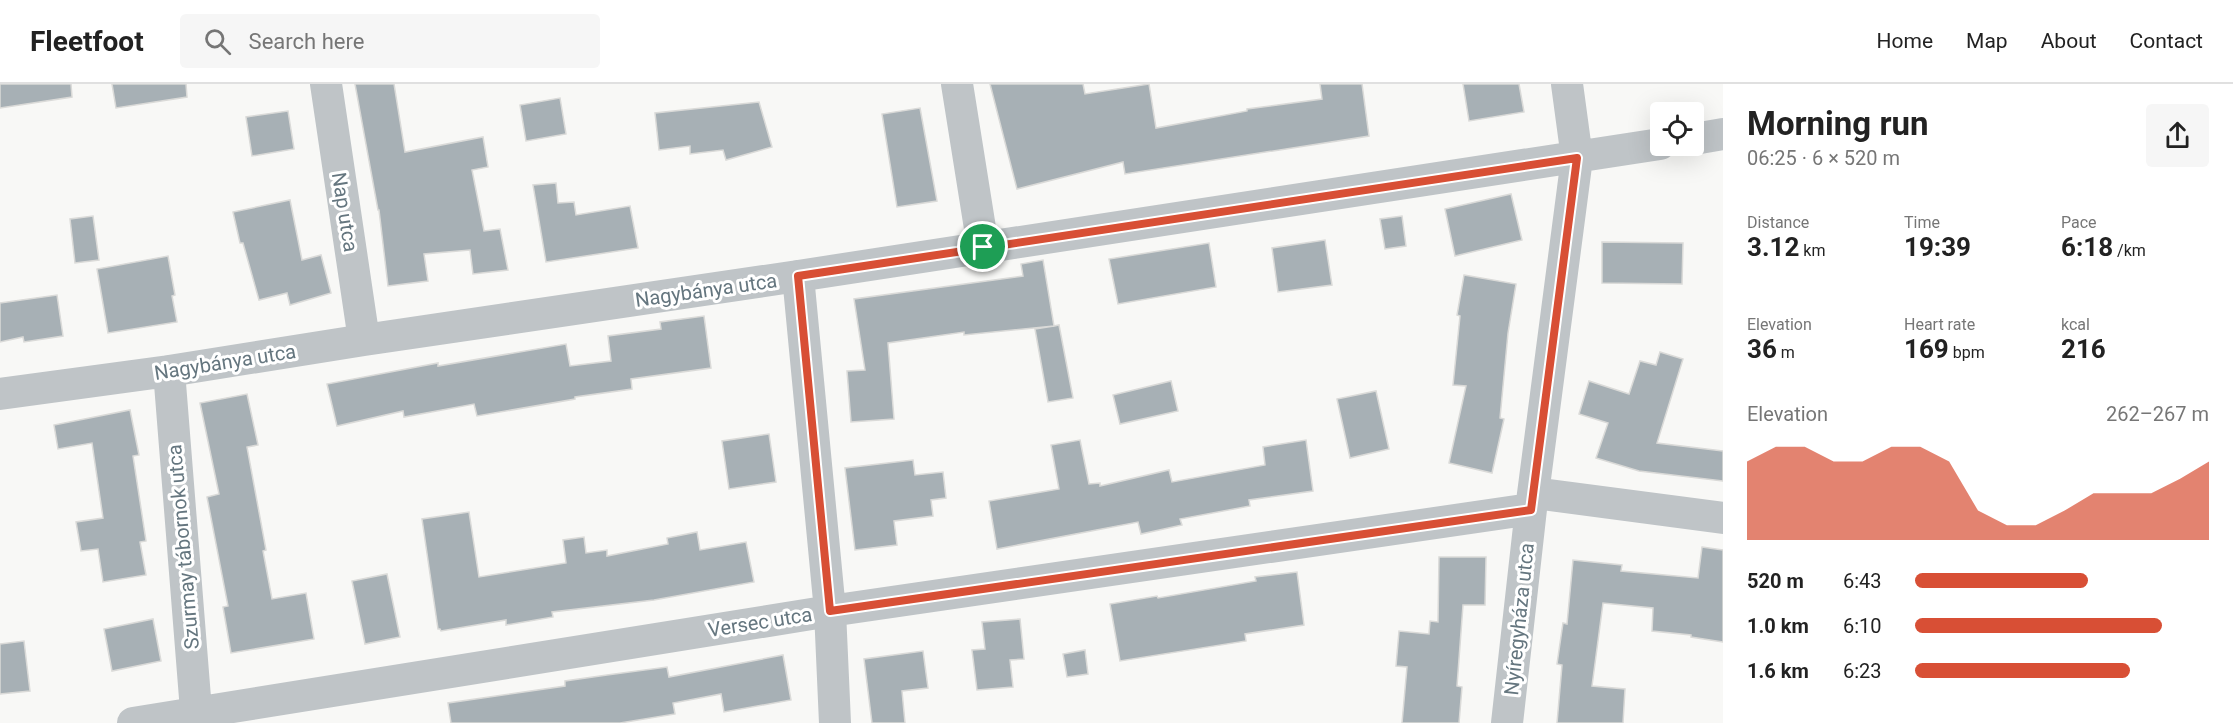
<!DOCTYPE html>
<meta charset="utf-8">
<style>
body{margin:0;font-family:Roboto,sans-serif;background:#f6f6f6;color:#222;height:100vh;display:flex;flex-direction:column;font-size:22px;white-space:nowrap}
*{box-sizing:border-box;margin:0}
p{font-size:20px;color:#767676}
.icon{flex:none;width:33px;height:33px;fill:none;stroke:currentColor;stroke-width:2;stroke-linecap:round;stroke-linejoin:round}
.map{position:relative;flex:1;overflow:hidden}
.sheet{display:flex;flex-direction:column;background:#fff;width:510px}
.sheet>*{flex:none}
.fabs{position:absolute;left:1650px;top:18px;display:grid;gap:12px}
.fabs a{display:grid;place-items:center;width:54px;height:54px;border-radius:6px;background:#fff;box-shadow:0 6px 24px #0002;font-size:30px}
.pin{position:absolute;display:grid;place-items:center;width:51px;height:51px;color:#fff;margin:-26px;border:3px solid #fff;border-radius:50%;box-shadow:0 2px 6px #0007}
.round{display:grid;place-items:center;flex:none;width:63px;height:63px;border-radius:6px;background:#f6f6f6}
.headline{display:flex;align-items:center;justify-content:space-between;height:102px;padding:0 24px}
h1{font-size:33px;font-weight:700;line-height:45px}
.stats{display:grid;grid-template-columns:repeat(3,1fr);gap:9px;height:102px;padding:6px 24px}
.stats div{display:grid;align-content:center}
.stats b{font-size:26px;font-weight:700}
.stats small{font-size:16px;font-weight:400}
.stats p{font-size:16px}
.chart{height:168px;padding:12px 24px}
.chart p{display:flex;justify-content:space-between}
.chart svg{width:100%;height:108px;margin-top:6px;fill:#d84f35;opacity:.7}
ul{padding:0 24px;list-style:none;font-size:20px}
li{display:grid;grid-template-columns:96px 72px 1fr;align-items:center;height:45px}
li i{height:15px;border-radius:8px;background:#d84f35}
header{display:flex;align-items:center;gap:36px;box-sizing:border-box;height:84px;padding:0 30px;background:#fff;border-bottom:2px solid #e0e0e0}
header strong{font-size:28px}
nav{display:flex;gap:33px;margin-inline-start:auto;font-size:21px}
.search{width:420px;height:54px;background:#f6f6f6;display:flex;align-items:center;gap:15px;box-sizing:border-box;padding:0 21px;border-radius:6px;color:#767676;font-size:22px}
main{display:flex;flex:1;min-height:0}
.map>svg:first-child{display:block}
</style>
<header>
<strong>Fleetfoot</strong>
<div class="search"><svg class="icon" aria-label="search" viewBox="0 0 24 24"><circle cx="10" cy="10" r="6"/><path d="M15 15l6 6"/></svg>Search here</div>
<nav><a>Home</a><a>Map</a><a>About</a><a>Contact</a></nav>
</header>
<main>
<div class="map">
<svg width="1723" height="639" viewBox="0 0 1723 639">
<rect width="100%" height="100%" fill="#f8f8f6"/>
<path fill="#a7b0b5" stroke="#dadad8" stroke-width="1.5" d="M 0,0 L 71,0 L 72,13 L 0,24 Z
M 112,0 L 186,0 L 187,13 L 116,24 Z
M 355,0 L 394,0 L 405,68 L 483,53 L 488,83 L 472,86 L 484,147 L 500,145 L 508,186 L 473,190 L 470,166 L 424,170 L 428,197 L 388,202 L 379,126 L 378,126 Z
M 990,0 L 1083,0 L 1085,10 L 1149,0 L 1156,44 L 1247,27 L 1247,25 L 1322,15 L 1320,0 L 1362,0 L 1369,52 L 1125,90 L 1123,78 L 1017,105 Z
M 1463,0 L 1519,0 L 1524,28 L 1469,37 Z
M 560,14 L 566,50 L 526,57 L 520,21 Z
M 759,18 L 772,63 L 726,76 L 723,66 L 690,70 L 690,62 L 659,66 L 655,29 Z
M 920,24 L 937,117 L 897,123 L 882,30 Z
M 288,27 L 294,65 L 252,72 L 246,33 Z
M 556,99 L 558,119 L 574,118 L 576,131 L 630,122 L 638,164 L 546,178 L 533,101 Z
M 1511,110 L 1522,156 L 1455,172 L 1445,125 Z
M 290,116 L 302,176 L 321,171 L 331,209 L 290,221 L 287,209 L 259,216 L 243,159 L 240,159 L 233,128 Z
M 93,132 L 99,176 L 75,179 L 70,135 Z
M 1402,132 L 1406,162 L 1385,165 L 1380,135 Z
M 1325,156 L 1332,201 L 1278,208 L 1272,164 Z
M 1602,158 L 1683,159 L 1682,200 L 1602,199 Z
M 1209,159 L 1216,203 L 1118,220 L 1109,175 Z
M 168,172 L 175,211 L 172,212 L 177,238 L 108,249 L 97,185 Z
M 1043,176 L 1054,242 L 1059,241 L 1073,314 L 1048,318 L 1035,245 L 1054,242 L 964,251 L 964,248 L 888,259 L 894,335 L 851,338 L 847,287 L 865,286 L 854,215 L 1023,192 L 1021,180 Z
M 1464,191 L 1516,200 L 1508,249 L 1500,334 L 1504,335 L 1492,389 L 1449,379 L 1466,302 L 1453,301 L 1460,232 L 1457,231 Z
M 57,211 L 63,252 L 24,258 L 23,253 L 0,258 L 0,219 Z
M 704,232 L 711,284 L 631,295 L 632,305 L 575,313 L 575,315 L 477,332 L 474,320 L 404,333 L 403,327 L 337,342 L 327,300 L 438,279 L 438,282 L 566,260 L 570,282 L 611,277 L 608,252 L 661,245 L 660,238 Z
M 1660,268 L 1683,275 L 1657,359 L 1723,367 L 1723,397 L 1639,387 L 1596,374 L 1608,339 L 1579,330 L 1589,297 L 1629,310 L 1640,277 L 1656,281 Z
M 1171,297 L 1178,327 L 1120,340 L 1113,311 Z
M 1376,307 L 1389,365 L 1350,374 L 1337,315 Z
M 247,310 L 258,361 L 247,363 L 266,466 L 263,467 L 272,515 L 306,509 L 314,555 L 231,569 L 223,523 L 228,522 L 207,413 L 219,410 L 200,319 Z
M 130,326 L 139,371 L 133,372 L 146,457 L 140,458 L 146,491 L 103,498 L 98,465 L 81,467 L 76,438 L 103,434 L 92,359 L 58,365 L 54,341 Z
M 769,350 L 776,398 L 729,405 L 722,357 Z
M 1080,356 L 1089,400 L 1100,399 L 1100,402 L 1169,386 L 1172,398 L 1265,381 L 1263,363 L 1306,356 L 1313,407 L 1249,416 L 1250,422 L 1180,435 L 1182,441 L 1141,450 L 1138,438 L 997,465 L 989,417 L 1059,405 L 1051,361 Z
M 913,376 L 915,391 L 943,388 L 946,414 L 931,416 L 933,432 L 894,437 L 897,461 L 855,466 L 845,384 Z
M 469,428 L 479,493 L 566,479 L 563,456 L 584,453 L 586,469 L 607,466 L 607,472 L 668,460 L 667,454 L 697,448 L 700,466 L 746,458 L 754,498 L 654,516 L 552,528 L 553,533 L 506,541 L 506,536 L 441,547 L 440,545 L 438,545 L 422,435 Z
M 1702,463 L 1723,466 L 1723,558 L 1691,553 L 1691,551 L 1652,547 L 1653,524 L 1603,519 L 1592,602 L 1625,605 L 1623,639 L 1557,639 L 1562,581 L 1557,580 L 1563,539 L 1567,540 L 1573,476 L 1622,481 L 1621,487 L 1698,494 Z
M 1439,473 L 1486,473 L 1485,521 L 1463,521 L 1457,602 L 1462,603 L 1459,639 L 1402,639 L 1407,583 L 1396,582 L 1399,547 L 1429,550 L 1430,537 L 1438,538 Z
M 1297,488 L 1304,541 L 1245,550 L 1246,557 L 1120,577 L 1110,520 L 1157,512 L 1158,514 L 1256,497 L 1255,493 Z
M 387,490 L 400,553 L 365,560 L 352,497 Z
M 153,535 L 161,577 L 112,587 L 104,545 Z
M 1020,535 L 1024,575 L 1010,576 L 1013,603 L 977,606 L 972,566 L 985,565 L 982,538 Z
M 24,557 L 30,607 L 0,610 L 0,560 Z
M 1085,566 L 1088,590 L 1067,593 L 1063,570 Z
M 923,567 L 928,604 L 902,607 L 905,639 L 872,639 L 864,575 Z
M 783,571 L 791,616 L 724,628 L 721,610 L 673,619 L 675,630 L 620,639 L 451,639 L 448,619 L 565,602 L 565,597 L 607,591 L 667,583 L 669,593 Z"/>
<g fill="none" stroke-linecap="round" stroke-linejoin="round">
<path stroke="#bfc4c7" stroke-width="32" d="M 326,0 L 364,256
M 957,0 L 983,163
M 1694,55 L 1723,50
M 798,192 L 830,527 L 835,639
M 169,287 L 197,639
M 0,310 L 169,287 L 364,256 L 798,192 L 1660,60
M 1534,409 L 1723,434
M 133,639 L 830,527 L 1531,425
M 1507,639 L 1531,425 L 1577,74 L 1567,0"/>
</g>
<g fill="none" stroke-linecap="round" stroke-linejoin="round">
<defs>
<path id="route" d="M 1577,74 L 1531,426 L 830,527 L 798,192 Z"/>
</defs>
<use href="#route" stroke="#fff" stroke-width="12"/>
<use href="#route" stroke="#d84f35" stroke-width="8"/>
</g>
<g text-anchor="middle" stroke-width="6" stroke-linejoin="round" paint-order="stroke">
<g font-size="20" fill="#65767f" stroke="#fff">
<text transform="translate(345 128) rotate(81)" y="7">Nap utca</text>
<text transform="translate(706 206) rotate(-8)" y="7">Nagybánya utca</text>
<text transform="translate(225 278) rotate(-9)" y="7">Nagybánya utca</text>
<text transform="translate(183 463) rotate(-95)" y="7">Szurmay tábornok utca</text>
<text transform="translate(1519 535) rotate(-84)" y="7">Nyíregyháza utca</text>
<text transform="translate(760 538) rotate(-9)" y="7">Versec utca</text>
</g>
</g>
</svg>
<div class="fabs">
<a><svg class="icon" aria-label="locate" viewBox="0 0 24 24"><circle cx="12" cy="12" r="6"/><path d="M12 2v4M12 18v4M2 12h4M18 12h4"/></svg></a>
</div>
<div class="pin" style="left:983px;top:163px;background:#1e9e55"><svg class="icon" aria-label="arrive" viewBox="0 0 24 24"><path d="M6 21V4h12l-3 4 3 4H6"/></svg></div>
</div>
<section class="sheet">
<div class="headline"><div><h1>Morning run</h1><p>06:25 · 6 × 520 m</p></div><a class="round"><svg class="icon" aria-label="share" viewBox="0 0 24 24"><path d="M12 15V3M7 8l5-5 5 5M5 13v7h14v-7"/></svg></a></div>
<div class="stats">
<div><p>Distance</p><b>3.12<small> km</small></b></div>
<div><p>Time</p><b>19:39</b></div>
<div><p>Pace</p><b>6:18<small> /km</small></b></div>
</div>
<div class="stats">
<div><p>Elevation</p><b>36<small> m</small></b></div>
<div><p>Heart rate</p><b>169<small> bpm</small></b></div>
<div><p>kcal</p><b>216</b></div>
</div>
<div class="chart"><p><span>Elevation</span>262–267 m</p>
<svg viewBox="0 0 160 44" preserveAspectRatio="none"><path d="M0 44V12L10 6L20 6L30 12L40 12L50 6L60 6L70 12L80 32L90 38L100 38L110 32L120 25L130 25L140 25L150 19L160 12V44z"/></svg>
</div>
<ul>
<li><b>520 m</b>6:43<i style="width:59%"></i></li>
<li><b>1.0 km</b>6:10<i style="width:84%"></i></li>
<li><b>1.6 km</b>6:23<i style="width:73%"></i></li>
</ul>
</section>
</main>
